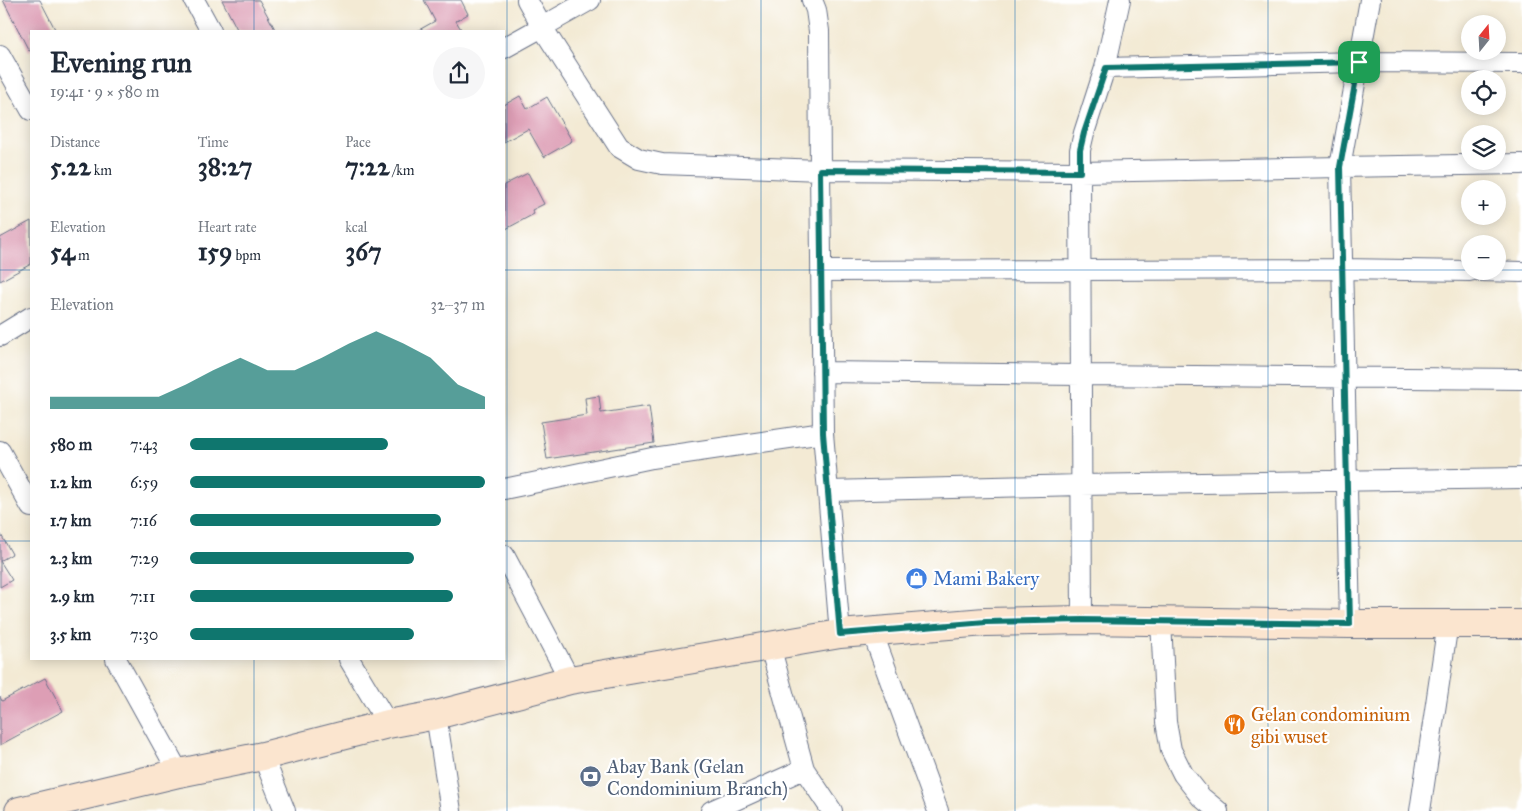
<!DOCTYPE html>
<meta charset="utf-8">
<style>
body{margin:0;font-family:"IM FELL Great Primer",serif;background:#f6f6f7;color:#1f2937;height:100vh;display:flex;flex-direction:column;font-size:19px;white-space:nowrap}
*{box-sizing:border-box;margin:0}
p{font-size:16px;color:#747a83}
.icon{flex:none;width:28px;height:28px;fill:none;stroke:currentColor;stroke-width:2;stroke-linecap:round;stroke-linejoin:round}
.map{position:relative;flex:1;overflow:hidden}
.side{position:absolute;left:30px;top:30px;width:475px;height:630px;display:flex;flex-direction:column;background:#fff;border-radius:0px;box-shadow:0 2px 12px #0003}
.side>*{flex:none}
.needle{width:32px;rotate:18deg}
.buttons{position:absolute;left:1461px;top:15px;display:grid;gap:10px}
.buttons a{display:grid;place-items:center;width:45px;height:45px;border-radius:50%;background:#fff;box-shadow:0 2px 12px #0003;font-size:25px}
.pin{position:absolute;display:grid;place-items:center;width:42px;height:42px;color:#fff;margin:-21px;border-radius:10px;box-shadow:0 2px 8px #0006}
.round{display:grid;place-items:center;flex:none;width:52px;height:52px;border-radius:26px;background:#f6f6f7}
.overview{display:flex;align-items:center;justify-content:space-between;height:85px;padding:0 20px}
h1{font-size:28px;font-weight:800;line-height:38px}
.metrics{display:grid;grid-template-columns:repeat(3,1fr);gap:8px;height:85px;padding:5px 20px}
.metrics div{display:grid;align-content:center}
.metrics b{font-size:25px;font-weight:800}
.metrics small{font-size:14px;font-weight:400}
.metrics p{font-size:14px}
.chart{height:140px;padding:10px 20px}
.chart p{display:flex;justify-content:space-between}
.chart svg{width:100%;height:90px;margin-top:5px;fill:#0f766e;opacity:.7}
ul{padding:0 20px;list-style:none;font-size:16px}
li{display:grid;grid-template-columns:80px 60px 1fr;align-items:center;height:38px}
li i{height:12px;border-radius:6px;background:#0f766e}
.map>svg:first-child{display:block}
</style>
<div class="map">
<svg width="1522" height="811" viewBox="0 0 1522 811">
<rect width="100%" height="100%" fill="#fff"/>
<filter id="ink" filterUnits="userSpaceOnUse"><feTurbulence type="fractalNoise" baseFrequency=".02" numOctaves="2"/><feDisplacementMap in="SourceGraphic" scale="10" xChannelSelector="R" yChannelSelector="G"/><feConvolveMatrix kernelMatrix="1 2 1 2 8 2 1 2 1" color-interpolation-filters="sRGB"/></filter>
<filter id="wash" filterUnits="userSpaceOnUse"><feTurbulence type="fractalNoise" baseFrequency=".0096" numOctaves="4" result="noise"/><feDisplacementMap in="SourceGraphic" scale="20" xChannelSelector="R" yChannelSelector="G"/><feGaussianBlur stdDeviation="1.12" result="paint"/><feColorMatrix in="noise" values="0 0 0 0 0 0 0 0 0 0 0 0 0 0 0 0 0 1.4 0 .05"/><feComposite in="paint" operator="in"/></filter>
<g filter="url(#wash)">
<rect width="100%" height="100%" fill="#f3ead4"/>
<g id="blocks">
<path fill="#dd9eb5" d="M 3,0 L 40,0 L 56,31 L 31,31 L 31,50 L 29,51 Z
M 222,0 L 259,0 L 276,31 L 238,31 Z
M 424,0 L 461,0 L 468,14 L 456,21 L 462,31 L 417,31 L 435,21 Z
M 520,96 L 527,109 L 547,97 L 572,141 L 544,157 L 528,129 L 504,142 L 504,105 Z
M 528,173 L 544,204 L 532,210 L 534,214 L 504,230 L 504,185 Z
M 31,221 L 31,264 L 0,281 L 0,238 Z
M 599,396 L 601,413 L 649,406 L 654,443 L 547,459 L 541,422 L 587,415 L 585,398 Z
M 0,533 L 12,554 L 0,561 Z
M 0,561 L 12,580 L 0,587 Z
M 45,678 L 63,711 L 0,745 L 0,697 L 2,701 Z"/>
</g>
</g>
<g filter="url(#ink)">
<use href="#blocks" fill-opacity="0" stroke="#677087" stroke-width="1"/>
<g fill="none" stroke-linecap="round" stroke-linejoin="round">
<defs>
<path id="street" d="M 194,0 L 211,31
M 590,0 L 542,27 L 619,147 L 639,159 L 662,164 L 820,170 L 823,433 L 840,634
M 812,0 L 816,10 L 819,31 L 820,170 L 1080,172 L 1080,150 L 1084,133 L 1105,68 L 1120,0
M 1370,0 L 1340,167 L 1522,164
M 504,48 L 542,27 L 527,0
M 0,55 L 31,110
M 1105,68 L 1359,62 L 1522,63
M 821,271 L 1342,269 L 1470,271
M 1480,271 L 1522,272
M 0,336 L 31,317
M 822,372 L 1081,375 L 1522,379
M 0,451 L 31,507
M 504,489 L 652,458 L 823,433
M 828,491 L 1081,485 L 1522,478
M 504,555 L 570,680
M 1082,620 L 1080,172 L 1340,167 L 1350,624
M 1161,621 L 1166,722 L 1171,750 L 1183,774 L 1201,797 L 1218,811
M 872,631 L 938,811
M 770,646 L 804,769 L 832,811
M 116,659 L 179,773
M 349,659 L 388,724
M 436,715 L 451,811
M 263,756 L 285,811
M 711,811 L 804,769
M 1420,811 L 1448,623"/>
<path id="secondary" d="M 19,811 L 179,773 L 263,756 L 388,724 L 436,715 L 570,680 L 840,634 L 985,622 L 1082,620 L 1350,624 L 1522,624"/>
</defs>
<use href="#street" stroke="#677087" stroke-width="22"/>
<use href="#secondary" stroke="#677087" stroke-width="30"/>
<use href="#street" stroke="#fff" stroke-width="20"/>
<use href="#secondary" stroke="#fbe5cf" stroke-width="28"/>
</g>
</g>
<g fill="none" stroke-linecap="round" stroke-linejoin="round" filter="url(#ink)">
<defs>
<path id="route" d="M 1359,62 L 1340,167 L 1350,624 L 1082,620 L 986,622 L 840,634 L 823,433 L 820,170 L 1080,172 L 1080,150 L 1084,133 L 1106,68 Z"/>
</defs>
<use href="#route" stroke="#fff" stroke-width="10"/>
<use href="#route" stroke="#0f766e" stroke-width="6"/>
</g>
<path fill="none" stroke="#1f6fb2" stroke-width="1" stroke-opacity="0.55" d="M 254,0 L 254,31M 507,0 L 507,811M 761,0 L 761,811M 1015,0 L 1015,811M 1268,0 L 1268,811M 0,270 L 31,270M 504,270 L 1470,270M 1498,270 L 1522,270M 0,541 L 31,541M 504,541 L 1522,541M 254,659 L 254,811"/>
<defs>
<symbol id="shop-disc" viewBox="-11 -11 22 22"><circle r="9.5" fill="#3f7fe0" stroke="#fff"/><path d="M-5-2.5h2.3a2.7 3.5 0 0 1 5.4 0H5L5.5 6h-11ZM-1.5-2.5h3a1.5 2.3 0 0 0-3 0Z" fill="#fff"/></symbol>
<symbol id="restaurant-disc" viewBox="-11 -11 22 22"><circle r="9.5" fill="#e8710a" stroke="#fff"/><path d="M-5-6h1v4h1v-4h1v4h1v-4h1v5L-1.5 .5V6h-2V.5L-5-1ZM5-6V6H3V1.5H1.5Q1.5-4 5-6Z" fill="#fff"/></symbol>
<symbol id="bank-disc" viewBox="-11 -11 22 22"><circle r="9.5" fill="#5c6f8a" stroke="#fff"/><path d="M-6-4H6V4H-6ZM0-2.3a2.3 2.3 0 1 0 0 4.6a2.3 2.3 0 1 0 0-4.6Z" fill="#fff"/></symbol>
</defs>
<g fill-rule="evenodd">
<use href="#shop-disc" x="904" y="566" width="25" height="25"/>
<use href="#restaurant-disc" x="1222" y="712" width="25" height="25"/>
<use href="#bank-disc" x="578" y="764" width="25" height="25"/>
</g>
<g text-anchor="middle" stroke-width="4.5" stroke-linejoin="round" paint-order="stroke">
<g font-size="19" fill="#366cbe" stroke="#fff" text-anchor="start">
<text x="933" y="585">Mami Bakery</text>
</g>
<g font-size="19" fill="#c56008" stroke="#fff" text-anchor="start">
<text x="1251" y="721">Gelan condominium<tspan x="1251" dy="22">gibi wuset</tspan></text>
</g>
<g font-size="19" fill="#4e5e75" stroke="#fff" text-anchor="start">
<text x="607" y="773">Abay Bank (Gelan<tspan x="607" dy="22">Condominium Branch)</tspan></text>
</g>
</g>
</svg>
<div class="buttons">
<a><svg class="needle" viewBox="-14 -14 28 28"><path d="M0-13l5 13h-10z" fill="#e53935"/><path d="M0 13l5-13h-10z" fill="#747a83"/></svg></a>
<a><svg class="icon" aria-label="locate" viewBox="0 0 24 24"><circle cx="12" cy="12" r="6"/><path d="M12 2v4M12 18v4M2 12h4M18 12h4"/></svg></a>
<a><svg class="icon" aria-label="layers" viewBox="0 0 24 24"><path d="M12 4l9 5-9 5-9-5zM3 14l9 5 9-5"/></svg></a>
<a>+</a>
<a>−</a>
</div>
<div class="pin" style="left:1359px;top:62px;background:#1e9e55"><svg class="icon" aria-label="arrive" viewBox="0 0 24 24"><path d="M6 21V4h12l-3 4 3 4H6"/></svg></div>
<section class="side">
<div class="overview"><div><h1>Evening run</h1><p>19:41 · 9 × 580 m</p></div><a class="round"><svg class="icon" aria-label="share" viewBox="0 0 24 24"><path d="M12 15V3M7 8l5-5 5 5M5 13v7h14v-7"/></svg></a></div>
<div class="metrics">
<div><p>Distance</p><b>5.22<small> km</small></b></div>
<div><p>Time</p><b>38:27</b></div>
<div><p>Pace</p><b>7:22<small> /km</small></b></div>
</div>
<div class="metrics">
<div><p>Elevation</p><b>54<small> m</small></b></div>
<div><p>Heart rate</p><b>159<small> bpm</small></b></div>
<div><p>kcal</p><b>367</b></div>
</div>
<div class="chart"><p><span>Elevation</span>32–37 m</p>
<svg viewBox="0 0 160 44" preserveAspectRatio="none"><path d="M0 44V38L10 38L20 38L30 38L40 38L50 32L60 25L70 19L80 25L90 25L100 19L110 12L120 6L130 12L140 19L150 32L160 38V44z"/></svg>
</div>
<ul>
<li><b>580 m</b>7:43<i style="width:67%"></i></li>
<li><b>1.2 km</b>6:59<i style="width:100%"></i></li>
<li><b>1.7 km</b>7:16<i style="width:85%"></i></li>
<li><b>2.3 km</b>7:29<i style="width:76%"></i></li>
<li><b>2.9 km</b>7:11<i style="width:89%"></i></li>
<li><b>3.5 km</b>7:30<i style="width:76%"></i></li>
</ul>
</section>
</div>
